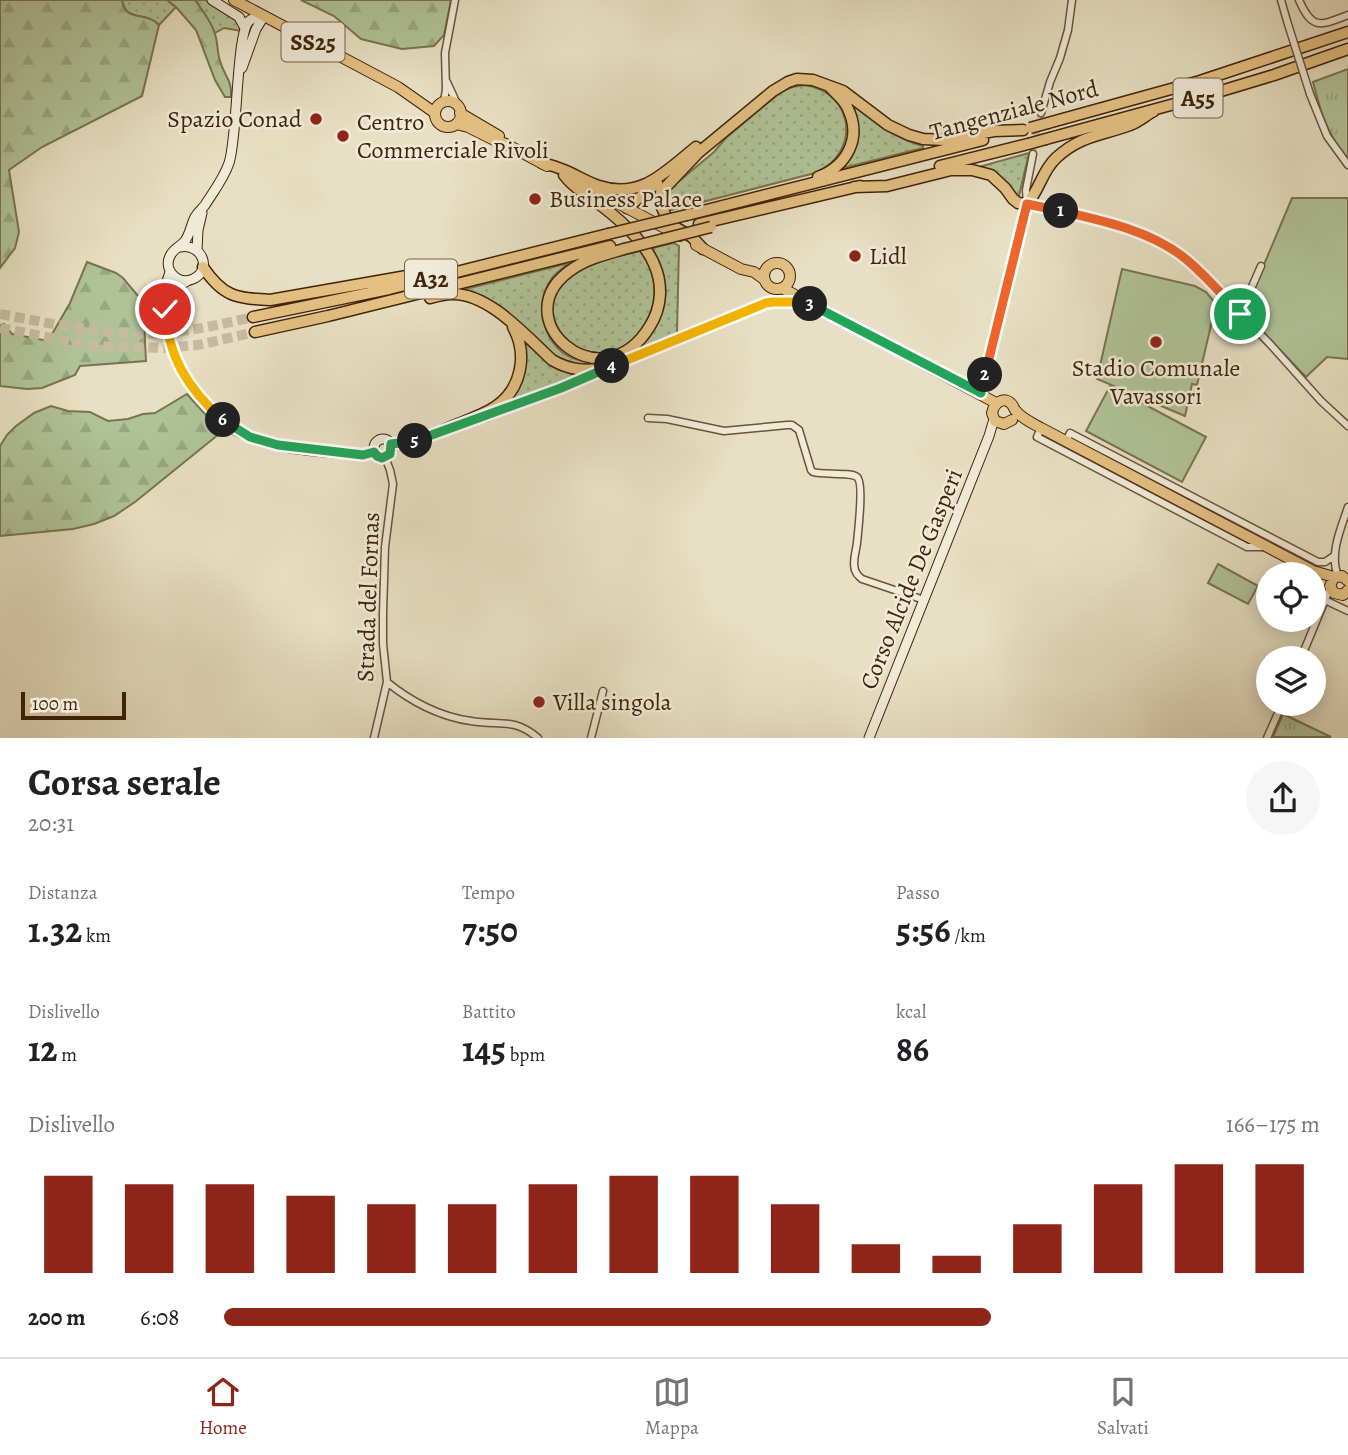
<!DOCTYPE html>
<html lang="it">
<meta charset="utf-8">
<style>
body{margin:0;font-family:Alegreya,serif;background:#f6f6f6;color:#202124;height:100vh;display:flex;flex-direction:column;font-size:26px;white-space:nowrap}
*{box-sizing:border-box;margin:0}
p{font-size:23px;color:#757577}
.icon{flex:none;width:38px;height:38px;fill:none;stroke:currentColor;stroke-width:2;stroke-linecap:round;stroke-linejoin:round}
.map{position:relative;height:738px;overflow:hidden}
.details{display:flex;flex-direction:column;background:#fff;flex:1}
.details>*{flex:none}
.buttons{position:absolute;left:1256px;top:562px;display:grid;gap:14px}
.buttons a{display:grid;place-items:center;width:70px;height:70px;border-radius:50%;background:#fff;box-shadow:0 4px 18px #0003;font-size:35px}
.scale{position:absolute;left:21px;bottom:18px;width:105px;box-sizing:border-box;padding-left:7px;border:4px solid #402409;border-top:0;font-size:19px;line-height:24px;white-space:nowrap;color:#402409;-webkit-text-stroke:5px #f0ebd9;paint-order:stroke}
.pin{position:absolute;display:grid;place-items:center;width:60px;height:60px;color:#fff;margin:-30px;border:4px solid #fff;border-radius:50%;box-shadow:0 2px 7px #0007}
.km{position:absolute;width:35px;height:35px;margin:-18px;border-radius:50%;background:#222;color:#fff;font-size:19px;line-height:35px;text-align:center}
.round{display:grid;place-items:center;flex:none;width:74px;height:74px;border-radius:37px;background:#f6f6f6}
.head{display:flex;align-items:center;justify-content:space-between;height:119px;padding:0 28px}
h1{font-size:38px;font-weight:700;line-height:52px}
.stats{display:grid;grid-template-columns:repeat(3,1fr);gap:10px;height:119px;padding:7px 28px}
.stats div{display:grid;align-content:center}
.stats b{font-size:35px;font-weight:700}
.stats small{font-size:19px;font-weight:400}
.stats p{font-size:19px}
.chart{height:196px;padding:14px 28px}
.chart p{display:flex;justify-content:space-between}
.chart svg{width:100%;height:126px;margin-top:7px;stroke:#8f2418;stroke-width:6}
ul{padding:0 28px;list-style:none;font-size:23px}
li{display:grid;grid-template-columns:112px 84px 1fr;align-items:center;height:52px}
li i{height:18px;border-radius:9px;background:#8f2418}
.menu{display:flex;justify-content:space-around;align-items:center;height:98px;border-top:2px solid #e0e0e0;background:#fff;font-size:19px;color:#757577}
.menu a{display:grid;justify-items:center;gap:4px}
.menu .on{color:#8f2418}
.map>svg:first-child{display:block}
</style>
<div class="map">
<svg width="1348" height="738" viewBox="0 0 1348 738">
<defs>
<pattern id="grass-dots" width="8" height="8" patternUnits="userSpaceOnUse" patternTransform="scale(1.75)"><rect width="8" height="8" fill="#b0c398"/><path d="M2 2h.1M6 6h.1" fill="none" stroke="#98a782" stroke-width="1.8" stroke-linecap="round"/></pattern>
<pattern id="forest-firs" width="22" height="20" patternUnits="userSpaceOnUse" patternTransform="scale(1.75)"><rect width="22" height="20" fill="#b0c398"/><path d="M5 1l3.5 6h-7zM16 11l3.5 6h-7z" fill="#98a782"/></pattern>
<pattern id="park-tufts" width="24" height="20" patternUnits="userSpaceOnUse" patternTransform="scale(1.75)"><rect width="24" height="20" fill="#b0c398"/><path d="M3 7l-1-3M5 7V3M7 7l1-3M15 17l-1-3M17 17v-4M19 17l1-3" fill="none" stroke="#98a782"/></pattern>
</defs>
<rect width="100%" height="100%" fill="#e8e0c4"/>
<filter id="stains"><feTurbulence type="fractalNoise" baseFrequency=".00286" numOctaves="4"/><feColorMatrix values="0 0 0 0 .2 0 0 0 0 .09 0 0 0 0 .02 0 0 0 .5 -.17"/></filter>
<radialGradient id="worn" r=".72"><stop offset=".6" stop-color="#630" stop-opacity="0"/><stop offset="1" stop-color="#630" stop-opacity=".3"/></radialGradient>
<path fill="url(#grass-dots)" stroke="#787450" stroke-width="2" d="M 122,0 L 167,0 L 176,7 L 159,25 C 147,11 125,23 122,0 Z
M 195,0 L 206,0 L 238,19 L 242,31 L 224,28 L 215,33 Z
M 805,85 C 855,93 861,153 815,173 L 671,210 L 666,198 L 666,192 L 714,152 L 726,138 L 782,91 L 793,87 Z
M 854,106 C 877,124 894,138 923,146 L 923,148 L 843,168 C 858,147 858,131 854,106 Z
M 1029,153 L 1018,200 L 998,175 L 982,166 Z
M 674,243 L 679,246 L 677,334 L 635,351 C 668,322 675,286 652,248 Z
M 640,251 C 655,270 659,293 649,316 C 609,405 499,312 584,267 C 601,258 622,256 640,251 Z
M 569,263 C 563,268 557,272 552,278 C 535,300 541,334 562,352 C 573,361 589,363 603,364 C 587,367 575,365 560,359 L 462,290 Z
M 522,339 C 542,358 555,371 583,375 L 506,404 Z"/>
<path fill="url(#forest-firs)" stroke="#787450" stroke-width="2" d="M 0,0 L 122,0 C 125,23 147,11 159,25 L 142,96 L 42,147 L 9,170 L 19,232 L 15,248 L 0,268 Z
M 167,0 L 195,0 C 202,10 212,22 215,34 C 218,43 217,52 220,61 C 225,78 232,79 231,97 L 225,97 L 215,80 L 196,30 L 176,7 Z
M 301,0 L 451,0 L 444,35 L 434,46 L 402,49 L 361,39 L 334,16 Z
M 87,262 L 116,273 L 123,278 L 143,302 L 146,361 L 80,366 L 75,375 L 42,388 L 27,389 L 0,386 L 0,325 L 4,324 L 12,334 L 48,341 L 70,303 Z
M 187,394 L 204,413 L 224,430 L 135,502 L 114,516 L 94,524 L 73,529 L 0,536 L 0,446 L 7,435 L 16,426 L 34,413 L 51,406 L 68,411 L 90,412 L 108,421 L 128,419 L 143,414 L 155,413 Z"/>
<path fill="url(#park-tufts)" stroke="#787450" stroke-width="2" d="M 1348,69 L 1348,160 C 1327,134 1321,114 1313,82 Z
M 1283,714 L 1331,737 L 1273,737 Z"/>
<path fill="#b0c398" stroke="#787450" stroke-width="2" d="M 1292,198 L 1348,198 L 1348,359 L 1327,357 L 1306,377 L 1244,312 Z
M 1122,269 L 1195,286 L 1206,292 L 1216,304 L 1197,385 L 1192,384 L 1185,416 L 1097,379 Z
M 1110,386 L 1206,437 L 1182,482 L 1086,431 Z
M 1218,564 L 1258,586 L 1248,604 L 1208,583 Z"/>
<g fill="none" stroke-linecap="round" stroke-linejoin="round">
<path stroke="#c6ba9f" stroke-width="6" stroke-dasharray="6 3" stroke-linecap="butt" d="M 1033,154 L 1041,113"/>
<path stroke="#c6ba9f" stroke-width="10" stroke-dasharray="10 5" stroke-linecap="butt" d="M 0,314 C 54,324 107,336 162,333 C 193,331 222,324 253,317
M 0,328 L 93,346 L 164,348 L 198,345 L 255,332"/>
<defs>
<path id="street" d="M 1281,0 L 1287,21
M 1299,0 C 1312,30 1320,26 1348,15
M 447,82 L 458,106
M 1310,94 L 1327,136 L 1348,165
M 444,102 L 446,89 L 445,53 L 455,0
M 1041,113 L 1050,82 L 1060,58 L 1068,30 L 1072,0
M 1027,204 L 1034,205 L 1122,227 L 1152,239 L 1182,256 L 1207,279 L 1269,343 L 1321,401 L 1348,426
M 1240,314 L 1261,266
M 980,393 L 1027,204 L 1026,190 L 1033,154
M 648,418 L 667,419 L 724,431 L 787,425 L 792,425 L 799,430 L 811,470 L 813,472 C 823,475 851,472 857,477 C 864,483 858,532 857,543 C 856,552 852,561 855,570 C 857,576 858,575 862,579 L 924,600
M 1041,428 L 1037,437 L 1247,547 L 1264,547
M 1066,441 L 1070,433 L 1318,562 L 1325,562 L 1334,556
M 1338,576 C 1329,554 1341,528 1348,507
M 1329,602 L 1348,611
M 1301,658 L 1330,588
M 387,682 C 410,701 440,717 471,721 C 499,726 513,717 538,738
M 374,738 L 387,682 L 383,644 L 383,613 L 385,547 L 393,484 L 390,470 L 385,457
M 591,738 L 603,691
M 1267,738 L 1282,704"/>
<path id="secondary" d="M 212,0 L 239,17 L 245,28
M 242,68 L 256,29 L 264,16
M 180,247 C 202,243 213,270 193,279 C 178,286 163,270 170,256 C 173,249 180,247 185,241 C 190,234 191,225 195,217 C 198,212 202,209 205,205 C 214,191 224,178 229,163 C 238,136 236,34 249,21 C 253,17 260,17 264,16
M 197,250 L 198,230 L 202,213
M 170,272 C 165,285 164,295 165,309 C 167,318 167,327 169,336 C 178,377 212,422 251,438 C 286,451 327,452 363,455 L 374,452
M 166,307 L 174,290 L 187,281
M 485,417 C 576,383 665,343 755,307 L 773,302 L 807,302
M374 448a9 9 0 1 1 18 0a9 9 0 1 1-18 0Z
M 391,445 L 410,443 L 448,429
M 869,738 L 989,436 L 994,419"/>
<path id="primary" d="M 234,0 L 398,87 L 435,113
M435 114a13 13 0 1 1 26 0a13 13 0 1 1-26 0Z
M 460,113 L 499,136
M 456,124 L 468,127 L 494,140 L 506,144 L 547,166
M 576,181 L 680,236
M 696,245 L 741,269 L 754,272 L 765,280
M764 276a13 13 0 1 1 26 0a13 13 0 1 1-26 0Z
M 782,288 L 996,403
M 1012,420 L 1004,424 L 995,421 L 992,413 C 994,403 1005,394 1013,406 C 1014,407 1014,410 1016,411 C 1021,418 1034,424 1041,428 L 1313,571 L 1334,577 L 1342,576 L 1348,581
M 1334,577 L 1330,586 L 1334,593 L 1343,595 L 1348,590"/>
<path id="highway" d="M 1048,123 L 1200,81 L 1348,32
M 1046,139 L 1211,94 L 1274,75 L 1348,49
M 542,163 C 550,165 557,167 564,170 C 576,175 587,182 599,186 C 641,200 666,171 696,147
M 940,166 L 1028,144
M 564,175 C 572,186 581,191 592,199 C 614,214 644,240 654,264 C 663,284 662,307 650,326 C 601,407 499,316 574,268 C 589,258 607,254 624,249
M 818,177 C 847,166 862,138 848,109 C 845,100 836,94 830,87
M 854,187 L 887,186 L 951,170 L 972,170 L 991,175 L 1005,188 L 1013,199 L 1018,203 L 1027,204 C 1039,191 1042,171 1056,158 C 1081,135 1101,136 1130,125 C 1139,122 1146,115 1154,111
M 627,208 L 657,183
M 687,215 L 983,140
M 699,224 L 860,186
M 703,249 L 692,237 L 673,226 L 668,221 L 660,203 L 661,192 L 698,153 L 773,91 L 788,82 L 797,79 L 813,80 L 843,91 L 888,125 L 909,135 L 923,139 L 945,140 L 994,131 L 1023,130
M 203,267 C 223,297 236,298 270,300 L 424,273
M 430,298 C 437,296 445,294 452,294 C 489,293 526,336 552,360 C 571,371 586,371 608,368
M 253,317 L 389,289 L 608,234
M 255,332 L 328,316 L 610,246
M 444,430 C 461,422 480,417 495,407 C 522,389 528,354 513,327"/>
</defs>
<use href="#street" stroke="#6a5338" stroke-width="9"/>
<use href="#secondary" stroke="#402409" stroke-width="11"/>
<use href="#primary" stroke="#402409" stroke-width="12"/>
<use href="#highway" stroke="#402409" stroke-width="13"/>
<use href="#street" stroke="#f0ebd9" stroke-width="6"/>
<use href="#secondary" stroke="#f0ebd9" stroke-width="9"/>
<use href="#primary" stroke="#e4c082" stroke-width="10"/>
<use href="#highway" stroke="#e4c082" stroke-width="10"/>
<defs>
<path id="street-bridge" d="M 1287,21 L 1310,94"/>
<path id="highway-bridge" d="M 1030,128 L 1048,123
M 1028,144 L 1046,139
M 608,234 L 687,215
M 624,249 L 711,227"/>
</defs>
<use href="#street-bridge" stroke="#6a5338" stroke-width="9" stroke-linecap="butt"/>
<use href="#highway-bridge" stroke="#402409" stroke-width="13" stroke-linecap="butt"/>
<use href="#street-bridge" stroke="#f0ebd9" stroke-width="6"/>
<use href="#highway-bridge" stroke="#e4c082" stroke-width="10"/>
</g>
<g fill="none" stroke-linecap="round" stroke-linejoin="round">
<defs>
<path id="split-1" d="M 1061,211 C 1103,221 1148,230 1182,256 C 1204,273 1221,294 1240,314"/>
<path id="split-2" d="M 985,375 L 1027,204 L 1061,211"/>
<path id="split-3" d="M 810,304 L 981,393 L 985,375"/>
<path id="split-4" d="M 612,366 L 766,303 L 773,302 L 807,302 L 810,304"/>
<path id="split-5" d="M 415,441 L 561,388 L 612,366"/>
<path id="split-6" d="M 223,420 L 250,437 L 278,445 L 363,455 L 374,452 L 377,456 L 382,458 L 390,454 L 391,444 L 415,441"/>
<path id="split-7" d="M 165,309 C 168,357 188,389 223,420"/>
</defs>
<use href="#split-1" stroke="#fff" stroke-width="14"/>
<use href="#split-2" stroke="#fff" stroke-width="14"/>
<use href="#split-3" stroke="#fff" stroke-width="14"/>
<use href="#split-4" stroke="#fff" stroke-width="14"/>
<use href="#split-5" stroke="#fff" stroke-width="14"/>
<use href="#split-6" stroke="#fff" stroke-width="14"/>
<use href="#split-7" stroke="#fff" stroke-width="14"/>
<use href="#split-1" stroke="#f0652b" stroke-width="9"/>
<use href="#split-2" stroke="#f0652b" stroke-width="9"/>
<use href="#split-3" stroke="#22a559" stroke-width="9"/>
<use href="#split-4" stroke="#f5b400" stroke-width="9"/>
<use href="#split-5" stroke="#22a559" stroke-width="9"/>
<use href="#split-6" stroke="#22a559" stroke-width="9"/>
<use href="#split-7" stroke="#f5b400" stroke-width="9"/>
</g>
<g fill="#8f2418" stroke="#f0ebd9" stroke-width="2.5">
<circle cx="316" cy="119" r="7"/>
<circle cx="343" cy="136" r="7"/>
<circle cx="535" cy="199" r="7"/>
<circle cx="855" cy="256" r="7"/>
<circle cx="1156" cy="342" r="7"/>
<circle cx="539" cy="702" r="7"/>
</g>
<g text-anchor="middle" stroke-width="5" stroke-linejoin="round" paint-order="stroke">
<g fill="#f0ebd9" stroke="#756047" stroke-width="2">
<rect x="281.5" y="22.5" width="63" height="39" rx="5"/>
<rect x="1173.5" y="78.5" width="49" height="39" rx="5"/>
<rect x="405" y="259.5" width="52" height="39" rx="5"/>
</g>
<g font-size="23" font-weight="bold" fill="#402409">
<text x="313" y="50">SS25</text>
<text x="1198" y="106">A55</text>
<text x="431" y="287">A32</text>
</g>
<g font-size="24" fill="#402409" stroke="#f0ebd9">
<text transform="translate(1014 110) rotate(-15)" y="8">Tangenziale Nord</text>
<text transform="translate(911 579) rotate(-68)" y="8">Corso Alcide De Gasperi</text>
<text transform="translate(368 597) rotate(-88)" y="8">Strada del Fornas</text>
</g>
<g font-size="24" fill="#402409" stroke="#f0ebd9" text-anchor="start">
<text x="302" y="127" text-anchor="end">Spazio Conad</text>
<text x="357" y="130">Centro<tspan x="357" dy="28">Commerciale Rivoli</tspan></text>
<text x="549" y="207">Business Palace</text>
<text x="869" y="264">Lidl</text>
<text x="1156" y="376" text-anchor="middle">Stadio Comunale<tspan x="1156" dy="28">Vavassori</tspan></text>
<text x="553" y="710">Villa singola</text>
</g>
</g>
<rect width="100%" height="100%" filter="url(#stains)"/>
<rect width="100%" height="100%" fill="url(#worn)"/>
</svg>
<div class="buttons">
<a><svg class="icon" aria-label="locate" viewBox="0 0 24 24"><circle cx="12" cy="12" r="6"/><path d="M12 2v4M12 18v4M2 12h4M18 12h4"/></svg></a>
<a><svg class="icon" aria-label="layers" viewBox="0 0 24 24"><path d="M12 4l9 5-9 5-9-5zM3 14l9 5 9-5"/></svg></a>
</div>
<div class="scale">100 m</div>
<div class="pin" style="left:1240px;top:314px;background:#1e9e55"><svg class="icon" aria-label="arrive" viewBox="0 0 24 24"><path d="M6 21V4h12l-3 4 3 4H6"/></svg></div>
<div class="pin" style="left:165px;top:309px;background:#d93025"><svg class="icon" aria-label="check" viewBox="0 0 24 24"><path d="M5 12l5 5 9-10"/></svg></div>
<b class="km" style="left:1061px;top:211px">1</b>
<b class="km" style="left:985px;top:375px">2</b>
<b class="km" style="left:810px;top:304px">3</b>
<b class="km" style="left:612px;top:366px">4</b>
<b class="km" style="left:415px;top:441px">5</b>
<b class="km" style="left:223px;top:420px">6</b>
</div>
<section class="details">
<div class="head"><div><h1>Corsa serale</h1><p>20:31</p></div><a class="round"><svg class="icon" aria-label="share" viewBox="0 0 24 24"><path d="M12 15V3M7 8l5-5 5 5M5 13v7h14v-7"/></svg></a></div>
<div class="stats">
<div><p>Distanza</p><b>1.32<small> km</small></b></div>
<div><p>Tempo</p><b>7:50</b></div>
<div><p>Passo</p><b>5:56<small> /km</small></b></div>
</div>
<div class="stats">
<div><p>Dislivello</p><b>12<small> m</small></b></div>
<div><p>Battito</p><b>145<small> bpm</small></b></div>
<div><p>kcal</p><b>86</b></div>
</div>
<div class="chart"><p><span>Dislivello</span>166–175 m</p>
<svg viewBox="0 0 160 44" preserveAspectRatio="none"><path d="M5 44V10M15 44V13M25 44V13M35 44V17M45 44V20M55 44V20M65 44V13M75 44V10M85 44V10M95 44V20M105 44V34M115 44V38M125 44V27M135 44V13M145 44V6M155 44V6"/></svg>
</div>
<ul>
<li><b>200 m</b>6:08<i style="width:70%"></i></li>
</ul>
</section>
<nav class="menu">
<a class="on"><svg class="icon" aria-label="home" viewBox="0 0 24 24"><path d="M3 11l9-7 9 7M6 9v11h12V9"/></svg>Home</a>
<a><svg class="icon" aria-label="map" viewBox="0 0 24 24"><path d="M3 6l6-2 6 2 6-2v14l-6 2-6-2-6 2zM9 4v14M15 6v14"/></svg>Mappa</a>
<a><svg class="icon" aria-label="saved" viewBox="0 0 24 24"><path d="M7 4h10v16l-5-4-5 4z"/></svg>Salvati</a>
</nav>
